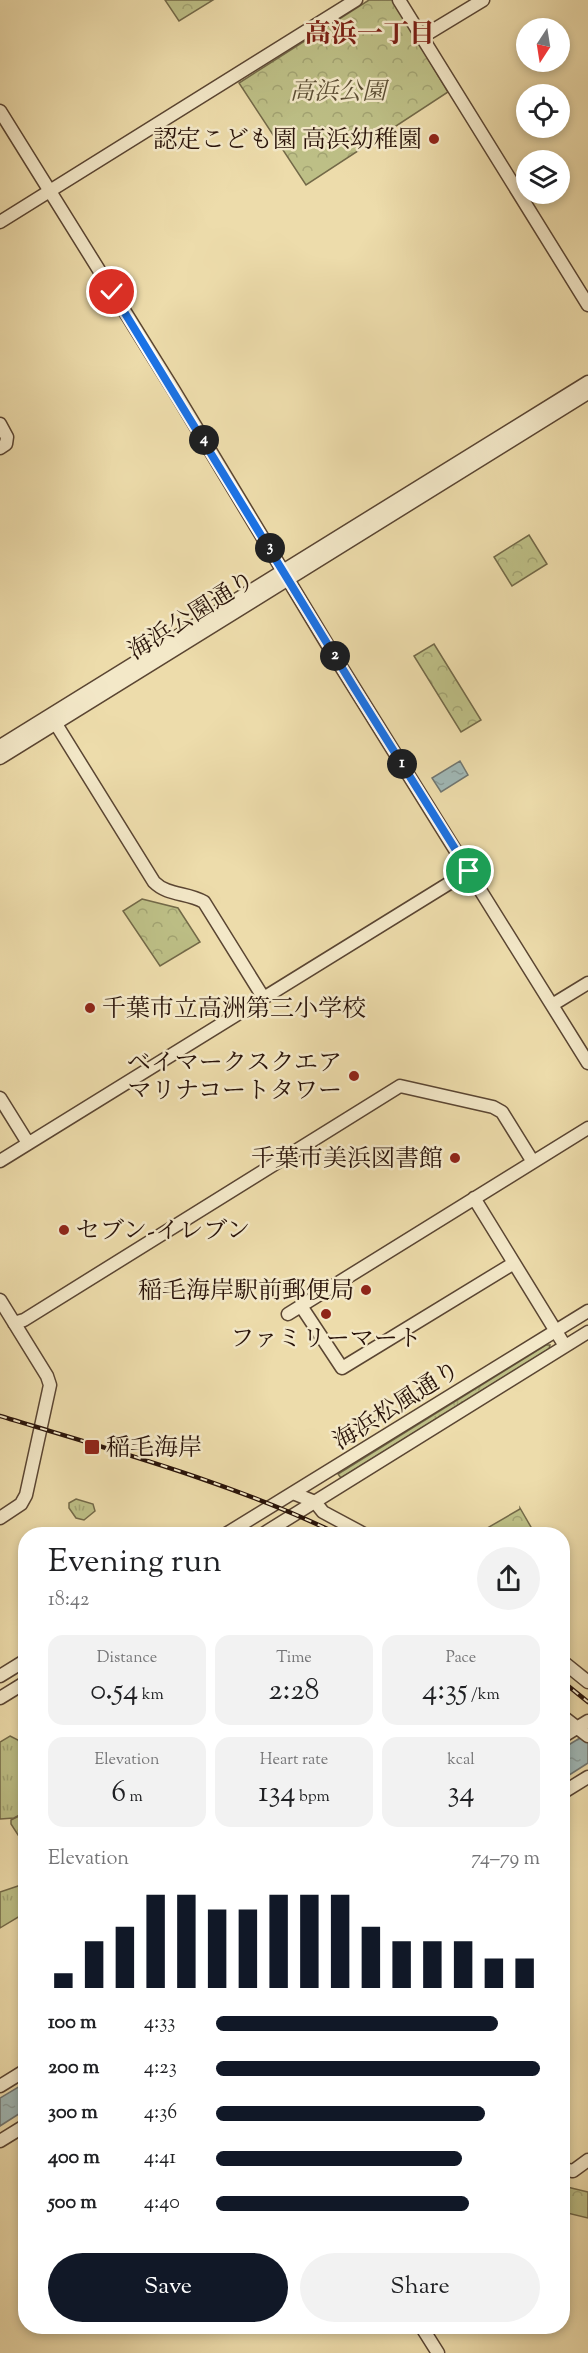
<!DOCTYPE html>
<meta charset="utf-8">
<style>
body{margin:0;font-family:"Sorts Mill Goudy","Noto Serif JP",serif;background:#f2f2f2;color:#202124;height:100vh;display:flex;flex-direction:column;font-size:22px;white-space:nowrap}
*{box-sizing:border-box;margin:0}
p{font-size:20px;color:#757577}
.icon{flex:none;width:33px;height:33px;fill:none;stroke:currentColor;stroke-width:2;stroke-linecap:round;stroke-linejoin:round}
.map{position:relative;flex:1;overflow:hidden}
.panel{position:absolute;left:18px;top:1527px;width:552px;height:807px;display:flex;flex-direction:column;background:#fff;border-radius:24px;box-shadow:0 3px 9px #0003}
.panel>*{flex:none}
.needle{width:39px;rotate:192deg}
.controls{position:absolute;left:516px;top:18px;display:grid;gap:12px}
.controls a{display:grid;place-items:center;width:54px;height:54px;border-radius:50%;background:#fff;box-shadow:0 3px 9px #0003;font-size:30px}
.pin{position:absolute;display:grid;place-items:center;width:51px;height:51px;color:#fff;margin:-26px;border:3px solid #fff;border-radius:50%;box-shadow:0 2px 6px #0007}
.km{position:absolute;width:30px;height:30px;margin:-15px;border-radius:50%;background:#222;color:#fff;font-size:16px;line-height:30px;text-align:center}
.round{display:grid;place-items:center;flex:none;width:63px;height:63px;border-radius:32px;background:#f2f2f2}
.head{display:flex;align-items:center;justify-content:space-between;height:102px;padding:0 30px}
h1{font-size:33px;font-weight:600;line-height:45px}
.stats{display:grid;grid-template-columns:repeat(3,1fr);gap:9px;height:102px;padding:6px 30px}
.stats div{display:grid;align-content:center;border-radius:15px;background:#f2f2f2;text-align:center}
.stats b{font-size:30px;font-weight:600}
.stats small{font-size:16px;font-weight:400}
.stats p{font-size:16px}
.chart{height:168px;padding:12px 30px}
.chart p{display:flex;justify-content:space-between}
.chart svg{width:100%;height:108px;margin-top:6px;stroke:#111827;stroke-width:6}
.action{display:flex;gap:12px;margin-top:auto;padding:12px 30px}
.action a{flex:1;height:69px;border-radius:36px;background:#111827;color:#fff;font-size:24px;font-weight:600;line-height:69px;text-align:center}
.action a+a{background:#f2f2f2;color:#202124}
ul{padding:0 30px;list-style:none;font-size:20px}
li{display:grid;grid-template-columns:96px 72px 1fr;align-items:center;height:45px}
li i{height:15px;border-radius:8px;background:#111827}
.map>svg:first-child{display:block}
</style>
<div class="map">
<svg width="588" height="2353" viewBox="0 0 588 2353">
<defs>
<pattern id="grass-tufts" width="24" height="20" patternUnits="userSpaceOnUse" patternTransform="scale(1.5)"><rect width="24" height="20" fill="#bdbf86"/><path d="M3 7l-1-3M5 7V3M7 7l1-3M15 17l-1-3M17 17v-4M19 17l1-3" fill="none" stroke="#a2a372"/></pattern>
<pattern id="forest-crowns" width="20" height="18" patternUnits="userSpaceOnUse" patternTransform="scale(1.5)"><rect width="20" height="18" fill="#bdbf86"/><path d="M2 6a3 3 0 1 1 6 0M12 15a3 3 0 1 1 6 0" fill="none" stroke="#a2a372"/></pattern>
<pattern id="water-ripples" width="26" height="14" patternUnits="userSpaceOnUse" patternTransform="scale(1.5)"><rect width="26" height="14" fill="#a0b8b6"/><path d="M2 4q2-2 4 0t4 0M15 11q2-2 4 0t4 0" fill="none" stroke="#8a9d9b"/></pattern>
</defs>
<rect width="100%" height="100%" fill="#eddcab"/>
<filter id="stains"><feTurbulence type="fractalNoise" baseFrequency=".00333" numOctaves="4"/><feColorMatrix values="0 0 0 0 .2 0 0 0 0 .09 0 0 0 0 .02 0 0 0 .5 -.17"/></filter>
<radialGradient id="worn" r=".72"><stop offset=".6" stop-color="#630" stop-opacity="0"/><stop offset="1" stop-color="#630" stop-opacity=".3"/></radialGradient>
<path fill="url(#grass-tufts)" stroke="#736948" stroke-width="1.5" d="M 546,1345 L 550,1345 L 549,1349 L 341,1478 L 338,1474 Z
M 76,1499 L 93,1504 L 95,1511 L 84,1520 L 76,1518 L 69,1508 L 69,1503 Z
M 10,1736 L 18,1740 L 25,1753 L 25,1812 L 14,1818 L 0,1819 L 0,1742 Z
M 21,1885 L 25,1894 L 25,1913 L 0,1928 L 0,1892 Z"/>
<path fill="url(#forest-crowns)" stroke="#736948" stroke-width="1.5" d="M 165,0 L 213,0 L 179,21 Z
M 369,0 L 393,0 L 448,92 L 306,185 L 239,83 Z
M 529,535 L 547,564 L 512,586 L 494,557 Z
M 434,644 L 481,720 L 461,732 L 414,656 Z
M 142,899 L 178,908 L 200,942 L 160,966 L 123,911 Z
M 520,1508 L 535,1534 L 477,1534 L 520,1509 Z
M 25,1813 L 25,1835 L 20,1838 L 11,1824 L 11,1820 Z
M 563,2186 L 588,2192 L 588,2218 L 563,2212 Z"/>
<path fill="url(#water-ripples)" stroke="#707671" stroke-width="1.5" d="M 460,761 L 468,775 L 441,792 L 432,778 Z
M 588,1733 L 588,1763 L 563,1779 L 562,1749 Z
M 25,2083 L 25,2110 L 0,2126 L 0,2098 Z"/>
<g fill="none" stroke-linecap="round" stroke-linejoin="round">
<defs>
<path id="minor" d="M 399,0 L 588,305
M 422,37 L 483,0
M 0,111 L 173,389 L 330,649 L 588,1063
M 0,222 L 356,0
M 0,424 L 7,437 L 6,444 L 0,448
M 51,716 L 154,882 C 168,896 187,892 204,902 L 263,997
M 0,746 L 588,382
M 0,758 L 588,393
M 552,1005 L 588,983
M 0,1098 L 28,1143
M 0,1161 L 469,871
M 474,1198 L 565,1346
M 0,1300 L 47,1376 L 50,1385 L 26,1495 L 21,1504 L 0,1518
M 301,1306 L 342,1368 L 514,1263
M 288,1314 L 588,1128
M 14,1323 L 24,1320 L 400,1086 L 493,1107 L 502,1112 L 533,1162
M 293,1493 L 315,1502 L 323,1512 L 364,1534
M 226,1534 L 588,1311
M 263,1534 L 588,1332
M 562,1661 L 588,1682
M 0,1676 L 26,1660
M 0,1698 L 26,1682
M 562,1716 L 588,1736
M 562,1737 L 588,1721
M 562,1793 L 588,1777
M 0,2086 L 26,2070
M 0,2141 L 26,2125
M 562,2169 L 573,2171 L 588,2160
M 421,2326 L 438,2353"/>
</defs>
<use href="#minor" stroke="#5a4532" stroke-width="15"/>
<use href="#minor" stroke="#f3e8c8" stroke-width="12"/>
<defs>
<path id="rail" d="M 0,1416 C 115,1451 230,1482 338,1534
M 562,1681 L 588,1702"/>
</defs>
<use href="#rail" stroke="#291309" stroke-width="4.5"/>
<use href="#rail" stroke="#f3e8c8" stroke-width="2" stroke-dasharray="7" stroke-linecap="butt"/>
</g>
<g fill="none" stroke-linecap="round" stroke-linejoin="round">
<defs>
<path id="route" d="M 112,292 L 355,689 L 469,871"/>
</defs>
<use href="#route" stroke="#fff" stroke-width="12"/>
<use href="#route" stroke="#1a73e8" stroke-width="8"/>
</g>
<g fill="#8f2418" stroke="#f3e8c8" stroke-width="2">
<circle cx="434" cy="139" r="6"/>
<circle cx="90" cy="1008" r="6"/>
<circle cx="354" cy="1076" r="6"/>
<circle cx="455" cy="1158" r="6"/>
<circle cx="64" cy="1230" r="6"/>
<circle cx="366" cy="1290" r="6"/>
<circle cx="326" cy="1314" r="6"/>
<rect x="84" y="1439" width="16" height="16" rx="3"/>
</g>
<g text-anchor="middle" stroke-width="5" stroke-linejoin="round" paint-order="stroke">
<g font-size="24" font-style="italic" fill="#5d4f35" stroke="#f3e8c8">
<text x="338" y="99">高浜公園</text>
</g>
<g font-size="24" fill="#291309" stroke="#f3e8c8" text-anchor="end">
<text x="422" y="147">認定こども園 高浜幼稚園</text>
<text x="102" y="1016" text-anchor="start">千葉市立高洲第三小学校</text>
<text x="342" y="1070">ベイマークスクエア<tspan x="342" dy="28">マリナコートタワー</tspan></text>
<text x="443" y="1166">千葉市美浜図書館</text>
<text x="76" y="1238" text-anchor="start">セブン-イレブン</text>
<text x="354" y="1298">稲毛海岸駅前郵便局</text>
<text x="326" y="1346" text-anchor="middle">ファミリーマート</text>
<text x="106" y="1455" text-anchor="start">稲毛海岸</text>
</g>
<g font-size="24" fill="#291309" stroke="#f3e8c8">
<text transform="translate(191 615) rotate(-32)" y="8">海浜公園通り</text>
<text transform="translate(396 1405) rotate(-32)" y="8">海浜松風通り</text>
</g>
<g font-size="26" font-weight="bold" fill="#7a1f14" stroke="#f3e8c8">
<text x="370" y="42">高浜一丁目</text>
</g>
</g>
<rect width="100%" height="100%" filter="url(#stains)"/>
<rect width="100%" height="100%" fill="url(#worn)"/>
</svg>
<div class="controls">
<a><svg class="needle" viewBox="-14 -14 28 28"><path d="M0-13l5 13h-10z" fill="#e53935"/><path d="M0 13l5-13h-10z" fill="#757577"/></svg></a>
<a><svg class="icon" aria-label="locate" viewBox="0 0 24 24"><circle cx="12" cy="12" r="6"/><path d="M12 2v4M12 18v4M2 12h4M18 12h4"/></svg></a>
<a><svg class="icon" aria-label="layers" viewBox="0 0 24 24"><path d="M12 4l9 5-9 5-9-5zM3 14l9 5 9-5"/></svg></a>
</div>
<div class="pin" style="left:469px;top:871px;background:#1e9e55"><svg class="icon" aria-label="arrive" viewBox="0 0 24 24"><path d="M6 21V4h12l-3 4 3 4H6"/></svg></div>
<div class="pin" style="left:112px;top:292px;background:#d93025"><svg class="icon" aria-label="check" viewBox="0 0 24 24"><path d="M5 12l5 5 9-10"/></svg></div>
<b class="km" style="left:402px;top:764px">1</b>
<b class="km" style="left:335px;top:656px">2</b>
<b class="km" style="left:270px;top:548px">3</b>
<b class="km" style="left:204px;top:440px">4</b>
<section class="panel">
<div class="head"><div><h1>Evening run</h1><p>18:42</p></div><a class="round"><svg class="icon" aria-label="share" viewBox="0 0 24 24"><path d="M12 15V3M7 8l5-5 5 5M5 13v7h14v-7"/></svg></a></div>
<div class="stats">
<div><p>Distance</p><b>0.54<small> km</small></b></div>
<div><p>Time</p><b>2:28</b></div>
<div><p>Pace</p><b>4:35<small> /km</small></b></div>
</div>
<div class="stats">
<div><p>Elevation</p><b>6<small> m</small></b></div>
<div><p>Heart rate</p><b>134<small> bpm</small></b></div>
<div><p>kcal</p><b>34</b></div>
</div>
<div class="chart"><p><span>Elevation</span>74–79 m</p>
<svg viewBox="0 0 160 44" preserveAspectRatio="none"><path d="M5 44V38M15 44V25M25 44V19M35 44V6M45 44V6M55 44V12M65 44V12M75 44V6M85 44V6M95 44V6M105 44V19M115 44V25M125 44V25M135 44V25M145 44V32M155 44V32"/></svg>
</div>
<ul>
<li><b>100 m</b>4:33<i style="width:87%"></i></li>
<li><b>200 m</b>4:23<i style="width:100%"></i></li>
<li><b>300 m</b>4:36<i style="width:83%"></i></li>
<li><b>400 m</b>4:41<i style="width:76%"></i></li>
<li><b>500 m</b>4:40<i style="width:78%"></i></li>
</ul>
<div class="action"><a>Save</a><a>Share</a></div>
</section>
</div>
